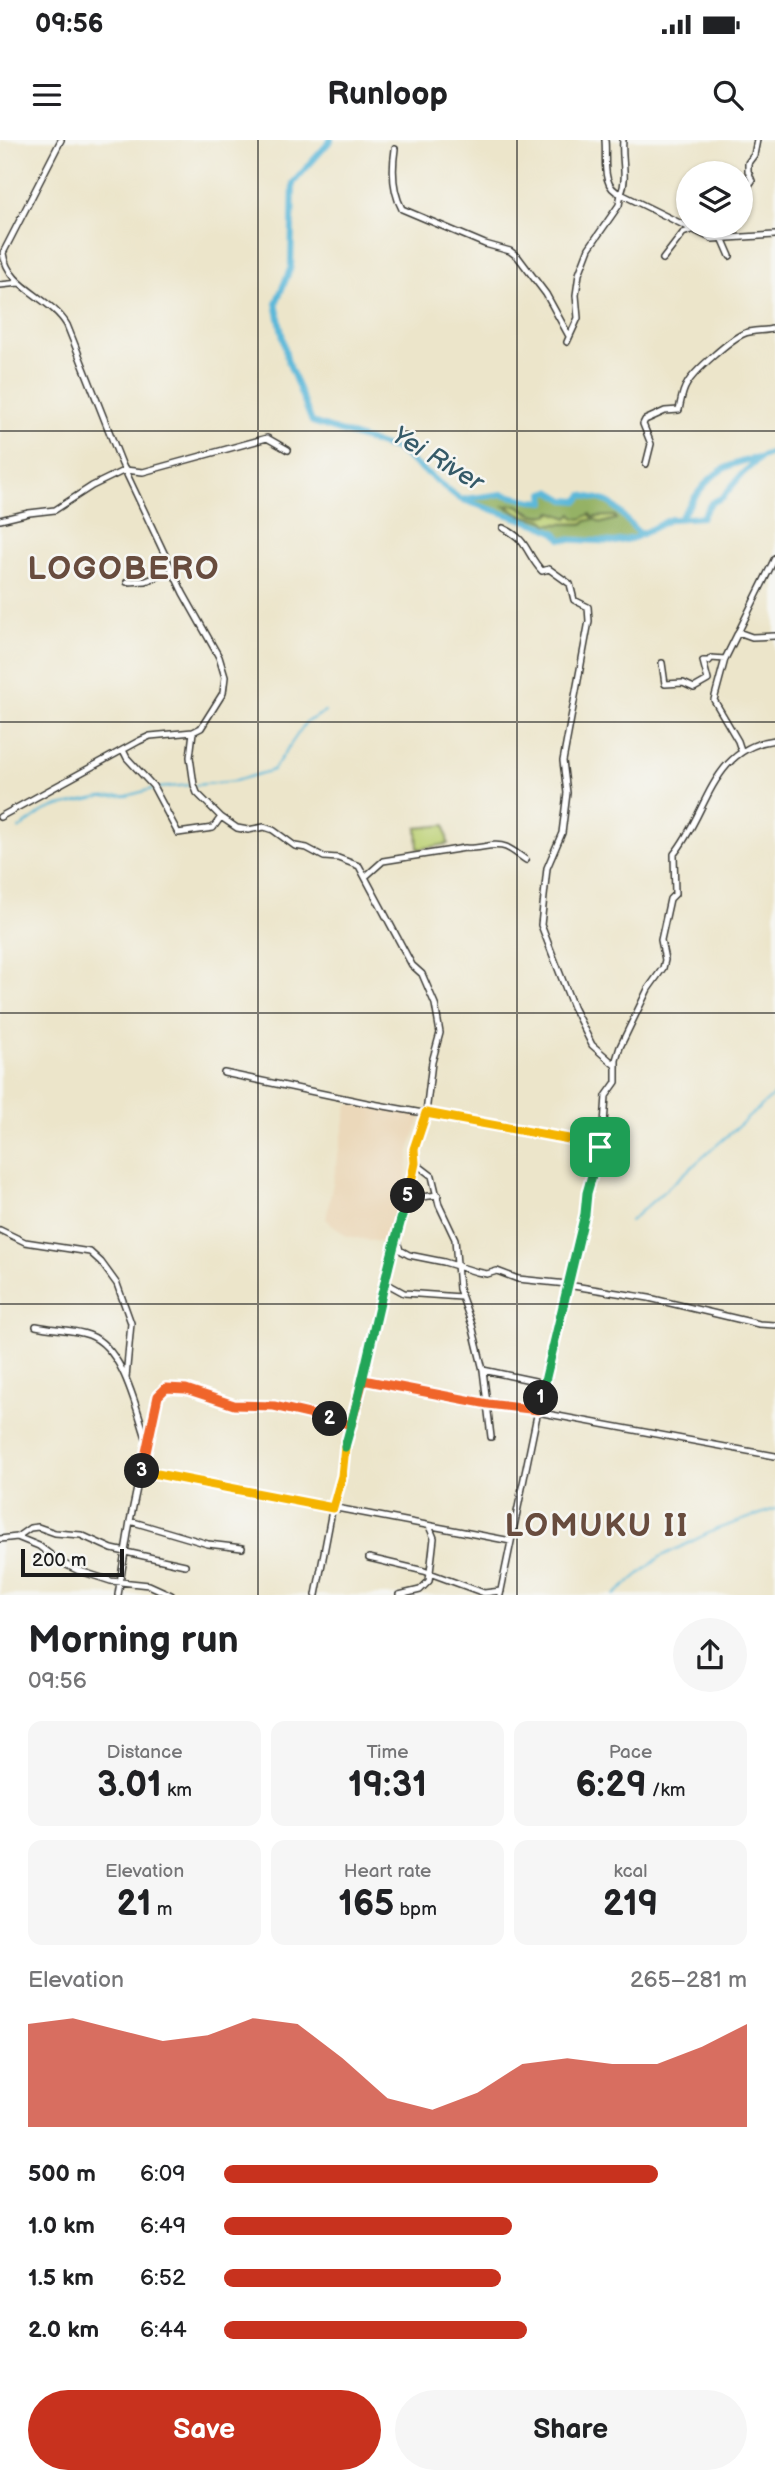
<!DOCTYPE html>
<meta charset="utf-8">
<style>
body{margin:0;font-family:"Balsamiq Sans",sans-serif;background:#f6f6f6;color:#202124;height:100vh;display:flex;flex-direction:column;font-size:26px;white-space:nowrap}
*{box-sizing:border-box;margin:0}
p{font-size:23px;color:#757577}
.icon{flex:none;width:38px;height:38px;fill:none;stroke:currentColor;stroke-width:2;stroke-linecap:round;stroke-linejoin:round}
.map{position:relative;height:1455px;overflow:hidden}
.details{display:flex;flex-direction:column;background:#fff;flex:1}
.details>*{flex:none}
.buttons{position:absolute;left:676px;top:21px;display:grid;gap:14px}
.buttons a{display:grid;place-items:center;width:77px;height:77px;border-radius:50%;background:#fff;box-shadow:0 2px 5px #0004;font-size:35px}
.scale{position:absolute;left:21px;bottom:18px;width:103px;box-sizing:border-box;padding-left:7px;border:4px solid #1c1c1c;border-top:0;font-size:19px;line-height:24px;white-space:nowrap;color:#1c1c1c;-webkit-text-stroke:5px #f6f6f2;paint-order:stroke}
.pin{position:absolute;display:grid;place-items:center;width:60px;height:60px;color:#fff;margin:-30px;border-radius:14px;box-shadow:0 4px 10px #0006}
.km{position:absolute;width:35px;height:35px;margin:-18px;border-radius:50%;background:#222;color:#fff;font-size:19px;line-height:35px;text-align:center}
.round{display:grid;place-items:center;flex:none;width:74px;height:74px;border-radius:37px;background:#f6f6f6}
.summary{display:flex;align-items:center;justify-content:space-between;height:119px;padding:0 28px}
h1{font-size:38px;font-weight:800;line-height:52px}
.stats{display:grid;grid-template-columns:repeat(3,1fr);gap:10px;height:119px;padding:7px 28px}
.stats div{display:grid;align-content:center;border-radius:14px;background:#f6f6f6;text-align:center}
.stats b{font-size:35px;font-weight:800}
.stats small{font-size:19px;font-weight:400}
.stats p{font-size:19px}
.chart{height:196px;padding:14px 28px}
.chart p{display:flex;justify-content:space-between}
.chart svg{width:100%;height:126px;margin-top:7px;fill:#c8321e;opacity:.7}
.primary-button{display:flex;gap:14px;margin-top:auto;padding:14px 28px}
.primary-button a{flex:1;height:80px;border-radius:42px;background:#c8321e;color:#fff;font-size:28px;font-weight:800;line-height:80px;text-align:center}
.primary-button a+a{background:#f6f6f6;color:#202124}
ul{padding:0 28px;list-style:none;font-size:23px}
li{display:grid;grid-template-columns:112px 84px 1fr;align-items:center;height:52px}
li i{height:18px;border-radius:9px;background:#c8321e}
.status{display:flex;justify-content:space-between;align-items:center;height:49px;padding:0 35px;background:#fff;direction:ltr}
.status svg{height:19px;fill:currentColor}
header{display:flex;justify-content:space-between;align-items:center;height:91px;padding:0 28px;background:#fff;font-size:32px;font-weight:800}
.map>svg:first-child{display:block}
</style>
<div class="status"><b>09:56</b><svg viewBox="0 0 49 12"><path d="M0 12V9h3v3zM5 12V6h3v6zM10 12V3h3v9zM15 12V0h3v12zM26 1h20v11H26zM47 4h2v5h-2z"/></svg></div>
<header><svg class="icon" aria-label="menu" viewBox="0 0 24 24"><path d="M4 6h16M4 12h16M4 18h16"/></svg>Runloop<svg class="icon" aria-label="search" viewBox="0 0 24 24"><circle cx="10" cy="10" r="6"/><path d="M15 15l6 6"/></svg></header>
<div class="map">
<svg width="775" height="1455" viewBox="0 0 775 1455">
<rect width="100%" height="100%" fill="#f6f6f2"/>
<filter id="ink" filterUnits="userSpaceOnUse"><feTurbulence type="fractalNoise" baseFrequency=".0143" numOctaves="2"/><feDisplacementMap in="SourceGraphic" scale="14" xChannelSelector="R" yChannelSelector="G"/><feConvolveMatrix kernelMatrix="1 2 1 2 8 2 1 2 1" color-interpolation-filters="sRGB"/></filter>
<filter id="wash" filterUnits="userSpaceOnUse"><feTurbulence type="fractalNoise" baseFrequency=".00686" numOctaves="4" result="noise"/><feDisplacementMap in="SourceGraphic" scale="28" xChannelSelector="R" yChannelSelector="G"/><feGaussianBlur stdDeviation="1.57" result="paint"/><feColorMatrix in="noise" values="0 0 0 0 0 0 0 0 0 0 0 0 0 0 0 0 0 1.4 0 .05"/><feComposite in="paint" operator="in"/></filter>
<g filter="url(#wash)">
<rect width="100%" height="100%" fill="#ece5ca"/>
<path fill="#ebd8ba" d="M 348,964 L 364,964 L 422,975 L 411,1005 L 403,1062 L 391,1104 L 346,1096 L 326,1079 Z"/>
<path fill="#bcd073" stroke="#6c7648" stroke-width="2" d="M 505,365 L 517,365 L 529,373 L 535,375 L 543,376 L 552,372 L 615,376 L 616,379 L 602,383 L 548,384 L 543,380 L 520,375 Z
M 445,685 L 448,704 L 418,709 L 417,688 Z"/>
<path fill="#95b265" stroke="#586740" stroke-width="2" fill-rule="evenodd" d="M 550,351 L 565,360 L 578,361 L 583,355 L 610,363 L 622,373 L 641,394 L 615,402 L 561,399 C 546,382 484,368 460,359 L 493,354 L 545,362 L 544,353 ZM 517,365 C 530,371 532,377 548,375 L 552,372 L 568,378 L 572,374 L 575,378 L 581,379 L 590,374 L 592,377 L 615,376 L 616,379 L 602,383 L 594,379 L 586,381 L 584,384 L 548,384 L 543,380 L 520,375 L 505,366 Z"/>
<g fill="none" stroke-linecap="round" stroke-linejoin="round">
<path stroke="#5bb8d9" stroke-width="2" d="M 196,645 L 235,641 L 273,630 L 306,582 L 325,572
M 158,648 L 190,645
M 19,689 L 44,671 L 55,667 L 101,657 L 127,656 L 152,649
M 630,1081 L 775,954
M 614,1455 L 660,1417 L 717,1389 L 775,1369"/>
<path stroke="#5bb8d9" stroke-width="6" d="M 331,0 L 293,43 L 291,127 L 276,163 L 287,219 L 312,282 L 397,310 L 460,359 L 542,386 L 556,393 L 561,399 L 615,402 L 634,398 L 671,379 L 702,377 L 711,363 L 723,357 L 742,334 L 761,317 L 775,312
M 465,359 L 502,354 L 532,361 L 545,362 L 544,353 L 550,351 L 565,360 L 578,361 L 583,355 C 593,359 603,358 611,364 C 623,373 629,386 641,394
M 680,378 C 705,343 713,325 759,318"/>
</g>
</g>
<g filter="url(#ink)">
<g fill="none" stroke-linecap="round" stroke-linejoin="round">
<defs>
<path id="minor" d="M 605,0 C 607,18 600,47 621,54 C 628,37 621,19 623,0
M 395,9 C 392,29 392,51 402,69 L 485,104 L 510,111 L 518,117 L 546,154 L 569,196
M 740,56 L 752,41 L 748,31 L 748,23 L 754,15 L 757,0
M 722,86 L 720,93 L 730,116
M 663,119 L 683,93 L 694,89
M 0,145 L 19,143
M 567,202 L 578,178 L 576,155 L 579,134 L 589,108 L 619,65 L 621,54 L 712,99 L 775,95
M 646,324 L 651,304 L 643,284 L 645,280 L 665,271 L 679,270 C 681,261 682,251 687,244 C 693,232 731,199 743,194 C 754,189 765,192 775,188
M 0,380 L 29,373 L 55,370 L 92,346 L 125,330 L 143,332 L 267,298 L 288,310
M 503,388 C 529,400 525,413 542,431 L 549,429 L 570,444 L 574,460 L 588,467 L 589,481 L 563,621 L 567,653 L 562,693 L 547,728 L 541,785 L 573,867 L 592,905 L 616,926
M 127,442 L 146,441 L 172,431
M 738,492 L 752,497 L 775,496
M 662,523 L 665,544 L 683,543 L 694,548 L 708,540 L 703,521 L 709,521 L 711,518 L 725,519
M 193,592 L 190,617 L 194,645 L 197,653 L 221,677 L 237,688 L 248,690 L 264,687 L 273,690 L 295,706 L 307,708 L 324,717 L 338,718 L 359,726 L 412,825 L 422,834 L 435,864 L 440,893 L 432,922 L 426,973 L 414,1009 L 415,1023 L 411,1043 L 382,1150 L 363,1240 L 344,1310 L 342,1336 L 334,1360 L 316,1455
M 123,610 L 127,618 L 153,646 L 178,693 L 213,688 L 221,677
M 741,610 L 738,601 L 714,560 L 725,519 L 775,418
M 0,677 L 139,601 L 150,596 L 193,592 L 201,588 L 223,553 L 225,537 L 219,517 L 183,453 L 122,324 L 67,185 C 50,156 8,149 3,113 L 61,0
M 365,737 L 383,721 L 465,708 C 478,710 493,702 506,707 C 513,710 520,716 526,720
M 224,933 L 367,963 L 580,1001 L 600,1007
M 415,1023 L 432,1036 L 439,1065 L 455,1099 L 459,1149 L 472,1185 L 483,1230 L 491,1297
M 408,1055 L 421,1057 L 438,1055
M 0,1090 L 25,1102 L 90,1112 L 101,1122 L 117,1144 L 131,1183 L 126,1238
M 397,1102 L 400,1110 L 409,1115 L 444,1122 L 477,1132 L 487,1134 L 497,1131 L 518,1139 L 567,1144
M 384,1142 L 404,1153 L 461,1157
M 567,1145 L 649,1158 L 759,1184 L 775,1185
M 36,1186 C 53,1190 73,1189 89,1195 C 124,1208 136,1269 147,1301
M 483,1230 L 535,1241 L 543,1246
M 363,1240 L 775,1316
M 141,1331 L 511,1401
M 130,1381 L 208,1404 L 242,1408
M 17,1397 L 39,1406 L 60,1422 L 77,1430 L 111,1441 L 149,1445 L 171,1455
M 0,1399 L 17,1397 L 30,1388 L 38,1387 L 55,1393 L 81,1395 L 112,1409 L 185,1425
M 369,1418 L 424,1431 L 484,1453 L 501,1451
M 118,1455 L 130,1381 L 147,1301 L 158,1256 L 166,1248 L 186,1249 L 234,1266 L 266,1265 L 292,1269 L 351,1285
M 399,1455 L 420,1450 L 429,1441 L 434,1398 L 429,1386
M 500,1455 L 543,1246 L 585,1074 L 587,1053 L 603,998 L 606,956 L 616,942 L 616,920 L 620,907 L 648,849 L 663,828 L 665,820 L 661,800 L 670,759 L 675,754 L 674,714 C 708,673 711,608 775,600"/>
</defs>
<use href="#minor" stroke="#3b3a36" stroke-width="8"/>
<use href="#minor" stroke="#fff" stroke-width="5"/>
</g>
</g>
<g fill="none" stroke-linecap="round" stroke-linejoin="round" filter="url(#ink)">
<defs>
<path id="split-1" d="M 541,1258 L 585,1074 L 587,1053 L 600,1007"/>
<path id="split-2" d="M 330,1279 L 351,1285 L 363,1240 L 488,1264 L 538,1270 L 541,1258"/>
<path id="split-3" d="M 142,1331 L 158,1256 L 166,1248 L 186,1249 L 234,1265 L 274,1266 L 330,1279"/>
<path id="split-4" d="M 142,1331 L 333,1368 L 342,1336 L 345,1307"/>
<path id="split-5" d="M 345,1307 C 369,1224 382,1138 408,1056"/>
<path id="split-6" d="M 408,1056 L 415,1023 L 414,1009 L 426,973 L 580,1001 L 600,1007"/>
</defs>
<use href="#split-1" stroke="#fff" stroke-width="14"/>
<use href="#split-2" stroke="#fff" stroke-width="14"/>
<use href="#split-3" stroke="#fff" stroke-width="14"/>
<use href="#split-4" stroke="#fff" stroke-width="14"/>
<use href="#split-5" stroke="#fff" stroke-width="14"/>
<use href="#split-6" stroke="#fff" stroke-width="14"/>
<use href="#split-1" stroke="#22a559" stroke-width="9"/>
<use href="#split-2" stroke="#f0652b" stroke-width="9"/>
<use href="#split-3" stroke="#f0652b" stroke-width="9"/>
<use href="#split-4" stroke="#f5b400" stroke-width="9"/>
<use href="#split-5" stroke="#22a559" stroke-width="9"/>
<use href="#split-6" stroke="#f5b400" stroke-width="9"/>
</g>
<path fill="none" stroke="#1c1c1c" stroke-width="2" stroke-opacity="0.55" d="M 258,0 L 258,1455M 517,0 L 517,1455M 0,291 L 775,291M 0,582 L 775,582M 0,873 L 775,873M 0,1164 L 775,1164"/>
<g text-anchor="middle" stroke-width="5" stroke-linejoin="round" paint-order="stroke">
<g font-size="26" font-style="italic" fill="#355a68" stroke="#f6f6f2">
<text transform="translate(438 318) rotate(31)" y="9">Yei River</text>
</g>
<g font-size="32" font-weight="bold" letter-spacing="2" fill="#684c3e" stroke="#f6f6f2">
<text x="124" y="439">LOGOBERO</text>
<text x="597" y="1396">LOMUKU II</text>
</g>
</g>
</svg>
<div class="buttons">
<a><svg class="icon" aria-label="layers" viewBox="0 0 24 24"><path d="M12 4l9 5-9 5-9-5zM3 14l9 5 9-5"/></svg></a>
</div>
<div class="scale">200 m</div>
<div class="pin" style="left:600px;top:1007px;background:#1e9e55"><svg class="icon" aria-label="arrive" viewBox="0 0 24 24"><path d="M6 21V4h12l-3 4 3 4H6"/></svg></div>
<b class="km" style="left:541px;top:1258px">1</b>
<b class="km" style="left:330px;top:1279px">2</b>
<b class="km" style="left:142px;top:1331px">3</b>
<b class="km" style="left:408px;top:1056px">5</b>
</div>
<section class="details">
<div class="summary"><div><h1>Morning run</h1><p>09:56</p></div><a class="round"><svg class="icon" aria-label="share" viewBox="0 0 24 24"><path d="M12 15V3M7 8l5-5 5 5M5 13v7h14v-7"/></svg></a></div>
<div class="stats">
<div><p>Distance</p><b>3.01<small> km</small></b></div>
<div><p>Time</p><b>19:31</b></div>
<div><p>Pace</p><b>6:29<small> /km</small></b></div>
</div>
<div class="stats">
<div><p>Elevation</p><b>21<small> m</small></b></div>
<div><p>Heart rate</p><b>165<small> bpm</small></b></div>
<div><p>kcal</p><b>219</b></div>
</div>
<div class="chart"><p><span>Elevation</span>265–281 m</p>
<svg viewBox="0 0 160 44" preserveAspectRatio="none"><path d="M0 44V8L10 6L20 10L30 14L40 12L50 6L60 8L70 20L80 34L90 38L100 32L110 22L120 20L130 22L140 22L150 16L160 8V44z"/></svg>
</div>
<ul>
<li><b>500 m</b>6:09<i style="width:83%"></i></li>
<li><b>1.0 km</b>6:49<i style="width:55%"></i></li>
<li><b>1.5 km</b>6:52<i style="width:53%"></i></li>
<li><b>2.0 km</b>6:44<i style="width:58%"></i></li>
</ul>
<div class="primary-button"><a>Save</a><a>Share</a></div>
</section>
